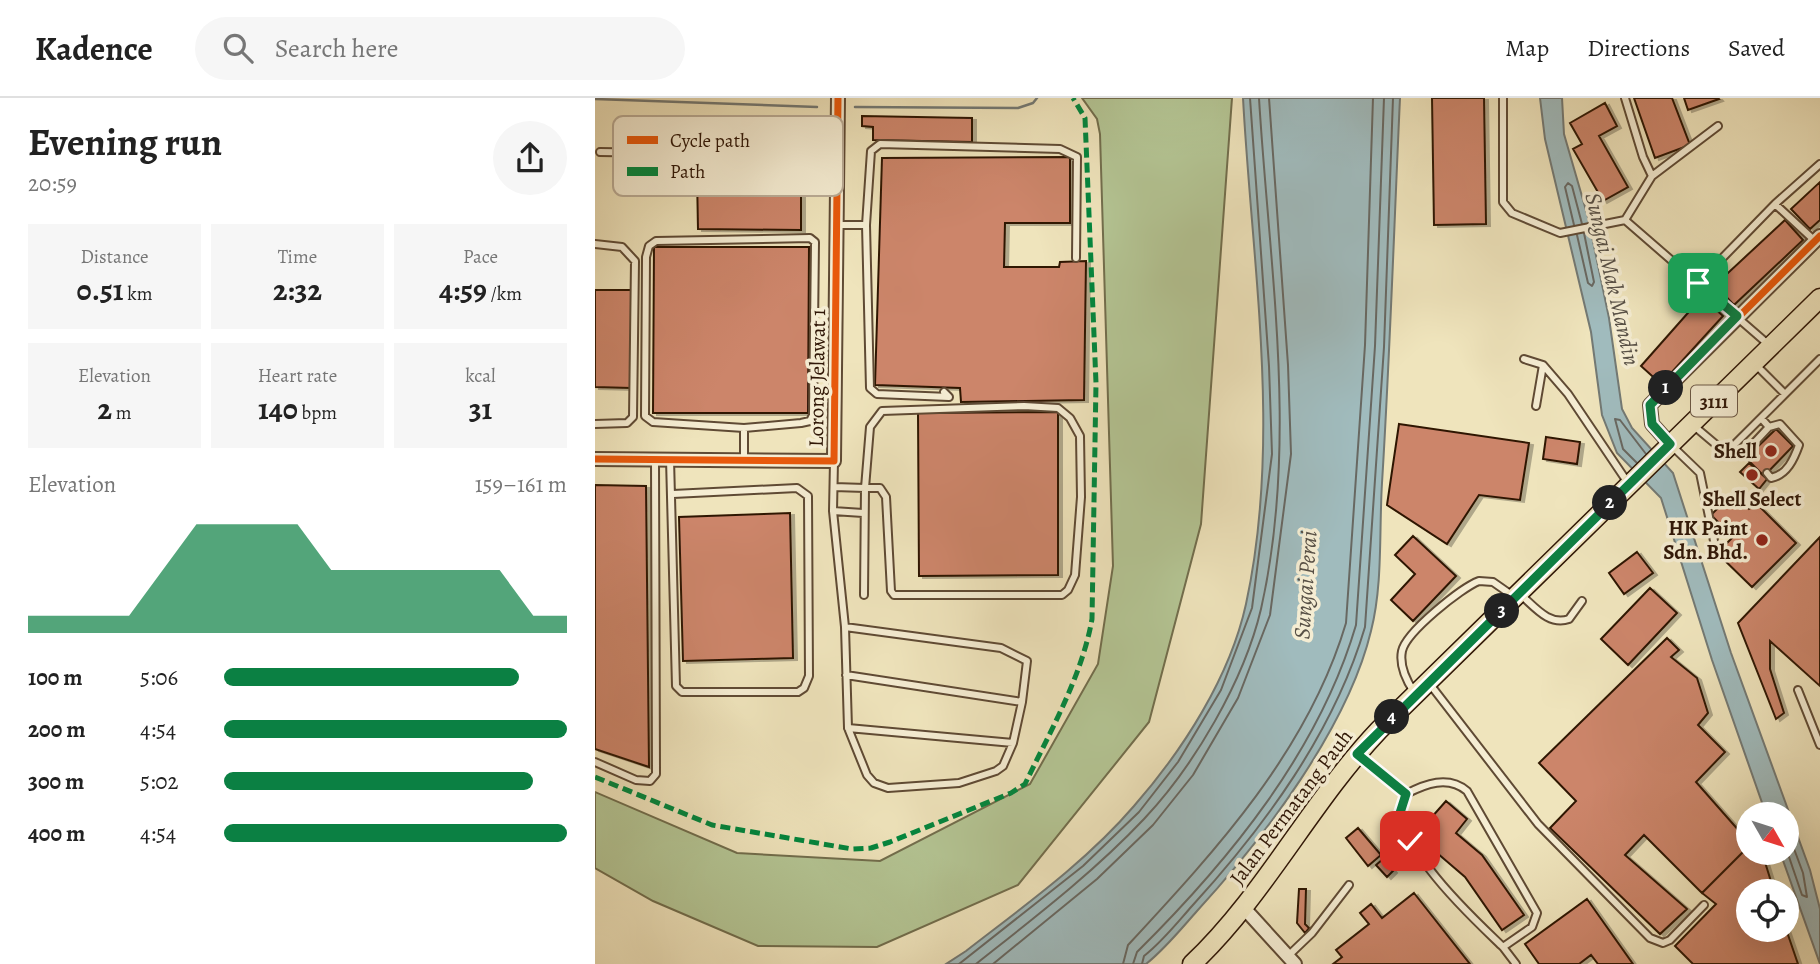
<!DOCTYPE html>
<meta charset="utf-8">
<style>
body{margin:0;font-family:Alegreya,serif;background:#f6f6f6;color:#222;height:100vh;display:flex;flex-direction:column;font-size:26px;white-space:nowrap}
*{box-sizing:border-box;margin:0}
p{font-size:23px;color:#767676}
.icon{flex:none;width:38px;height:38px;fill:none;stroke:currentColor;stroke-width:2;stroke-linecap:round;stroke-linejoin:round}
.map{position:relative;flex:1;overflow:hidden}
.sheet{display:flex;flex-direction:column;background:#fff;width:595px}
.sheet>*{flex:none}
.needle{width:46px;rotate:129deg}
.fabs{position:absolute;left:1141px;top:704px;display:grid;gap:14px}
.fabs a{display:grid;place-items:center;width:63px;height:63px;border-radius:50%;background:#fff;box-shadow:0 7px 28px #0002;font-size:35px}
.pin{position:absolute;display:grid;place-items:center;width:60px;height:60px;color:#fff;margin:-30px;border-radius:14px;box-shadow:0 4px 10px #0006}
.km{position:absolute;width:35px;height:35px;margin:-18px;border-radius:50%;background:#222;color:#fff;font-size:19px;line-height:35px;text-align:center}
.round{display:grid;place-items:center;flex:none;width:74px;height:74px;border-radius:37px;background:#f6f6f6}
.head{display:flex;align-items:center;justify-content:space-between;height:119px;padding:0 28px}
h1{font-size:38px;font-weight:700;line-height:52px}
.figures{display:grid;grid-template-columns:repeat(3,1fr);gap:10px;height:119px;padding:7px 28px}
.figures div{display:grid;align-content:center;border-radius:0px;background:#f6f6f6;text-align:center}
.figures b{font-size:30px;font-weight:700}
.figures small{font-size:19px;font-weight:400}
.figures p{font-size:19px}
.chart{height:196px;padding:14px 28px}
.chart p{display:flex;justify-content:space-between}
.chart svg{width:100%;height:126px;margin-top:7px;fill:#0b8043;opacity:.7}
ul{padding:0 28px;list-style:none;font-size:23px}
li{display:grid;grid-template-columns:112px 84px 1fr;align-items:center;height:52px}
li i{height:18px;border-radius:9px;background:#0b8043}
header{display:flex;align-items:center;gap:42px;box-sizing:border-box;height:98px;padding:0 35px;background:#fff;border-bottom:2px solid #e0e0e0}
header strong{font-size:33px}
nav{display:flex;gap:38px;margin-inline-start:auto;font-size:24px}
.search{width:490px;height:63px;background:#f6f6f6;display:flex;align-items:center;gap:18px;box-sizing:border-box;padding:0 24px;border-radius:38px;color:#767676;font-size:26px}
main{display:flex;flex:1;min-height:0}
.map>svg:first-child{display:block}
</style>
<header>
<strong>Kadence</strong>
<div class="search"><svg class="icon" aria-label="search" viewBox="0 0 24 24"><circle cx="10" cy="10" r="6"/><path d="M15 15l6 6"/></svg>Search here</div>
<nav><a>Map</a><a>Directions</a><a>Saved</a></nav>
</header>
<main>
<section class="sheet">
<div class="head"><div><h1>Evening run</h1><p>20:59</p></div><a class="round"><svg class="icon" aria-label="share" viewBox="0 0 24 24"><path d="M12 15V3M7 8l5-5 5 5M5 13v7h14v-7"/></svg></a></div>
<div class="figures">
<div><p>Distance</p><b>0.51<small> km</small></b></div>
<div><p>Time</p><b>2:32</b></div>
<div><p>Pace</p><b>4:59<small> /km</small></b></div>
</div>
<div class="figures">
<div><p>Elevation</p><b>2<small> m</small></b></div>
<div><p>Heart rate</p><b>140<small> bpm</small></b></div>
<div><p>kcal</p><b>31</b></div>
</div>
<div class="chart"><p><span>Elevation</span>159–161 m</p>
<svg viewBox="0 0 160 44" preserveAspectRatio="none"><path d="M0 44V38L10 38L20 38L30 38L40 22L50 6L60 6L70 6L80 6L90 22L100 22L110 22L120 22L130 22L140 22L150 38L160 38V44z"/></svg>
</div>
<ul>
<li><b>100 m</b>5:06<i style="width:86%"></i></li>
<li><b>200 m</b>4:54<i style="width:100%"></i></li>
<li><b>300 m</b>5:02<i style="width:90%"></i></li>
<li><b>400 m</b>4:54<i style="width:100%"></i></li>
</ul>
</section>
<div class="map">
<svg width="1225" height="866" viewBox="0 0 1225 866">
<defs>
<filter id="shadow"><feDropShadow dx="4" dy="2" stdDeviation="0" flood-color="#0004"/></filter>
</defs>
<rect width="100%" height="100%" fill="#efe4bc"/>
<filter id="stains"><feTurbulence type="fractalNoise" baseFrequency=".00286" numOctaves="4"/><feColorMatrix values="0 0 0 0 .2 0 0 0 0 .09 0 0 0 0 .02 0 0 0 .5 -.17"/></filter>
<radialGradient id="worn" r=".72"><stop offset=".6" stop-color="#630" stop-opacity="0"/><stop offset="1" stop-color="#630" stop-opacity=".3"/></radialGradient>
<path fill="#b4c594" stroke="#726e4d" stroke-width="2" d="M 487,0 L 637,0 L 606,426 L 554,624 L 423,787 L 282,849 L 163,848 L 58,803 L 0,770 L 0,694 L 142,755 L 285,763 L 435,686 L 503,566 L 518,468 L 505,36 L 502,21 Z"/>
<path fill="#a0bbbd" stroke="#737974" stroke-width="2" d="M 648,0 L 805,0 C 799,129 795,257 787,385 C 784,433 788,486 776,533 C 753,629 669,740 602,813 C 586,831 570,851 551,866 L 351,866 L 371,853 C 429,808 491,764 539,708 C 588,652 635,579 651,506 C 687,340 657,168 648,0 Z
M 945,0 L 967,0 L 969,36 L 993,119 L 1014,220 L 1027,311 L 1037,330 L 1078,375 L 1136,555 L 1215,772 L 1225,811 L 1225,866 L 1185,754 L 1192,754 L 1192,716 L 1171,716 L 1117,562 L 1066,400 L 1022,355 L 1007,317 L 996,234 L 950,41 Z"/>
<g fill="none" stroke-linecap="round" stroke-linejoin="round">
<path stroke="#686862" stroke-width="2" d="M 979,127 L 970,89 L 973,85 L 977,88 L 987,126
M 982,137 L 993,185 L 997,188 L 999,184 L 989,135
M 1042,365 L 1028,351 L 1020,321 L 1025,322 L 1051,356
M 1192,732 L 1208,775 L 1212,799 L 1207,797 L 1192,753
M 364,866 L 488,768 L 544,714 L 583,664 L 626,592 L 657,510 L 677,356 L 674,268 L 655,0
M 381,866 C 439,820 498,775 549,721 C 599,668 649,583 666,511 C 704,344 674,168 664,0
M 398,866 L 502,781 L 558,727 L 598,677 L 643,600 L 675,517 L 696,356 L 693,267 L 674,0
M 528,866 L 533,847 C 621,752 713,653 751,525 L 770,247 L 778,0
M 538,866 L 542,854 C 634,763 724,653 761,527 L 780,248 L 789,0
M 547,866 L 549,858 C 567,844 582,825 597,808 C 670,728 739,634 770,529 L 789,249 L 798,0"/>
<path stroke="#737974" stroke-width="2.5" d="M 0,1 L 222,9
M 260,9 L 423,10 L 438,5 L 442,0"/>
</g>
<path fill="#cc856a" stroke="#2f1606" stroke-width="2" filter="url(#shadow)" d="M 837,0 L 889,0 L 891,126 L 839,127 Z
M 1039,0 L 1077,0 L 1095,47 L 1060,60 Z
M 1089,0 L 1123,0 L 1124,1 L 1093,12 Z
M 1010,5 L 1022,28 L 1004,38 L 1033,89 L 1008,103 L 978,51 L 987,46 L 975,25 Z
M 267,18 L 377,20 L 377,44 L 278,42 L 278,29 L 267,28 Z
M 475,59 L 475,125 L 410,125 L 409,169 L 464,169 L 465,164 L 491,163 L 489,302 L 366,304 L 365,290 L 280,287 L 287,60 Z
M 102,78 L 206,79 L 206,132 L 103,131 Z
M 1225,84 L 1225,122 L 1215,131 L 1196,111 Z
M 1190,122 L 1208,142 L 1139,207 L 1120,187 Z
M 59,149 L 214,149 L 213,315 L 58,315 Z
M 0,192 L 37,192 L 36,290 L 0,289 Z
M 1107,199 L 1128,218 L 1066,286 L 1046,268 Z
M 463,314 L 463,477 L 324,478 L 323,315 Z
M 804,326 L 934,345 L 925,402 L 884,397 L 852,446 L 792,407 Z
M 1181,331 L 1198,348 L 1169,378 L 1151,360 Z
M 951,339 L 985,344 L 982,366 L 948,361 Z
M 1154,365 L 1172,381 L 1164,391 L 1145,374 Z
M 0,387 L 51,388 L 54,669 L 0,651 Z
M 1138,395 L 1154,411 L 1161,405 L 1201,445 L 1157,489 L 1122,455 L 1138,439 L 1116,417 Z
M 195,415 L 198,560 L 88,563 L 84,419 Z
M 818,438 L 861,478 L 818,523 L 796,502 L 820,476 L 800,457 Z
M 1225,439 L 1225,588 L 1175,543 L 1175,571 L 1189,615 L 1181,621 L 1143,525 Z
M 1042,454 L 1058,475 L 1029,496 L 1014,475 Z
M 1055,490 L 1082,515 L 1033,567 L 1006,541 Z
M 1072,540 L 1084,552 L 1076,559 L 1102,580 L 1113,615 L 1103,627 L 1130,654 L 1101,684 L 1153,743 L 1153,749 L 1107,795 L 1049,737 L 1030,757 L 1092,811 L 1065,836 L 955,730 L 981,703 L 944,665 Z
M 851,703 L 872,721 L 861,735 L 887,757 L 929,817 L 907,832 L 870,779 L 821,737 Z
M 763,730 L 786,757 L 773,768 L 751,740 Z
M 1153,749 L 1153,754 L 1163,754 L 1169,761 L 1179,793 L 1153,793 L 1153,831 L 1191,831 L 1203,866 L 1098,866 L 1080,848 L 1121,806 L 1107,795 Z
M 788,761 L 798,773 L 792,779 L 781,767 Z
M 704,791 L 711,791 L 710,826 L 714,830 L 710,835 L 702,825 Z
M 819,795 L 875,866 L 738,866 L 747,859 L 741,852 L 774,826 L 765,815 L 776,806 L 787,820 Z
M 992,801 L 1038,866 L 1003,866 L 996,857 L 984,866 L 944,866 L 930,846 Z"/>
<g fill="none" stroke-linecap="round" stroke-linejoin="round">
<defs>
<path id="service" d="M 908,0 L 908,104 L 917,115 L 965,135 L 1030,122 L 1174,247
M 1030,0 L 1048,59 L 1057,78
M 5,54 L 242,58
M 1180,106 L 1220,143
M 1030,122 L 1057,78 L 1123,28
M 242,127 L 271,127 L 276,53 L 285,46 L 465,51 L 482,59 L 481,160
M 271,127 L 275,290 L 282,296 L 354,299 L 349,294
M 0,146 L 27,149 L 40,163 L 38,319 L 32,325 L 0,326
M 1103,185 L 1180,106 L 1225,66
M 929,261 L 948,267 L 973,296 L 1033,385
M 1190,296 L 1225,261
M 941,308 L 948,267
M 1166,320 L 1174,329 L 1185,326 L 1204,347 C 1199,361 1192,377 1176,380 L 1172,375
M 1099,328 L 1131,355 L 1190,296 L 1160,266
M 149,330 L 206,325 L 215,323 L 218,317 L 220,144 L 215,140 L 61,143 L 54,148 L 51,159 L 50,318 L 58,324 L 149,330 L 149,362
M 1076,347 L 1105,375 L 1119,443
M 1131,355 L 1147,358 L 1174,329
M 75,361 L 81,588 L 87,594 L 203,594 L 209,590 L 214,578 L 213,398 L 202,390 L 78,396
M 239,363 L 238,413 L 250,529 L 253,630 L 272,677 L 279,685 L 293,690 L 364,685 L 401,673 L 408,668 L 418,645
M 239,389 L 270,390 L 275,329 L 287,313 L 429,308 L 463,310 L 475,320 L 485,338 L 486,399 L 480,477 L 473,492 L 467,497 L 299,497 L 296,493 L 291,399 L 285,390 L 270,390 L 269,497
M 238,413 L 268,415
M 926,497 C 940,509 954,528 974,521 L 987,503
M 250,529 L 406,550 L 432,563 L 427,604 L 251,577
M 834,585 L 943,726 L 1055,840 L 1068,845 L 1075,842 L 1109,807
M 1203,592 L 1225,647
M 819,594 C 811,582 804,568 807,553 C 811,534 866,490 884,483 L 898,484 L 918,498
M 253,630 L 418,645 L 427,604
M 763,657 L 811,696 C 830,686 853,677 872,693 L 942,815 L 937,829 L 908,849 L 921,866
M 0,664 L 41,682 L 55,683 L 61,676 L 60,361
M 811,696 C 788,739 879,821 908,849
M 693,858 L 717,835 L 754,787"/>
<path id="minor" d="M 1075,346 L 1057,326 L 1055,307 L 1225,138
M 0,361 L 239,363 L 243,0
M 649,810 L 700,866"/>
<path id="primary" d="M 597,866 C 670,797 715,705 784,632 L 1225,200"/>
</defs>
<use href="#service" stroke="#5f4a34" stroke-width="10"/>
<use href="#minor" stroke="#5f4a34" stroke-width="16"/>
<use href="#primary" stroke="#2f1606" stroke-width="21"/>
<use href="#service" stroke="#f5edd3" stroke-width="6"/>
<use href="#minor" stroke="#f5edd3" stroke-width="12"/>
<use href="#primary" stroke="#efe4bc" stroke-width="18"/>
<path stroke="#00873e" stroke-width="5" stroke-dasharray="10 5" stroke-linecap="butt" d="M 0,679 L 117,727 L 257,751 L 276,750 L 295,744 L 416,695 L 430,686 C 455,634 487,578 497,521 L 501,285 L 490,20 L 478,0"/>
<defs>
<path id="cycleway" d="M 1075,346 L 1057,326 L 1055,307 L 1225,138
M 0,361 L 239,363 L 243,0"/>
</defs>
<use href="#cycleway" stroke="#f5edd3" stroke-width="11"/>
<use href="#cycleway" stroke="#e8590c" stroke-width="7"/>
</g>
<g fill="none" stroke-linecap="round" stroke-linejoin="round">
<defs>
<path id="route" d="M 815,743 L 805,715 L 811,696 L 762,656 L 1075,346 L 1057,326 L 1055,307 L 1142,218 L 1103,185"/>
</defs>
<use href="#route" stroke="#fff" stroke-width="14"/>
<use href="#route" stroke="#0b8043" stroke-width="9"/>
</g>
<g fill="#8f2418" stroke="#f5edd3" stroke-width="2.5">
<circle cx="1176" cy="353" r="7"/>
<circle cx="1157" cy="377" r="7"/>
<circle cx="1167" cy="442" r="7"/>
</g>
<g text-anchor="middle" stroke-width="7" stroke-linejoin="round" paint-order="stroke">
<rect fill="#f5edd3" stroke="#6a5644" stroke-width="2" x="1096" y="287.5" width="46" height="31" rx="5"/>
<g font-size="19" font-weight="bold" fill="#2f1606">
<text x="1119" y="310">3111</text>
</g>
<g font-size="21" fill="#2f1606" stroke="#f5edd3">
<text transform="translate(222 280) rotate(-89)" y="7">Lorong Jelawat 1</text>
<text transform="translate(696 709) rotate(-53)" y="7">Jalan Permatang Pauh</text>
</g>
<g font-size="21" font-weight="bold" fill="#2f1606" stroke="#f5edd3" text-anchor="end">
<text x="1162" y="360">Shell</text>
<text x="1157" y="408" text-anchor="middle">Shell Select</text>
<text x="1153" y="437">HK Paint<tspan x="1153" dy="24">Sdn. Bhd.</tspan></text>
</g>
<g font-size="23" font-style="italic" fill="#575046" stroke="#f5edd3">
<text transform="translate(1018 181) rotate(77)" y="8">Sungai Mak Mandin</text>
<text transform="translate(710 487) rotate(-86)" y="8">Sungai Perai</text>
</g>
</g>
<rect x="18" y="18" width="230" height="80" rx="10" fill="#f5edd3" stroke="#baac96" stroke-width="2"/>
<rect x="32" y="38" width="31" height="8" fill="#e8590c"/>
<rect x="32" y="69" width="31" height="9" fill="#00873e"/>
<g font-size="19" fill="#2f1606">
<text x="75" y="49">Cycle path</text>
<text x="75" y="80">Path</text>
</g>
<rect width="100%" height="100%" filter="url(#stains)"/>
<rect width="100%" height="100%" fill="url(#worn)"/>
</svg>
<div class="fabs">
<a><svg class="needle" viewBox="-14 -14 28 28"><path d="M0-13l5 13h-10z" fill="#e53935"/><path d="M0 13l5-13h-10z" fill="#767676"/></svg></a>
<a><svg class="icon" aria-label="locate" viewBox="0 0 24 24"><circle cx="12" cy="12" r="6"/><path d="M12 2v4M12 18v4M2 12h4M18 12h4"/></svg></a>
</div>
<div class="pin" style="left:1103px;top:185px;background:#1e9e55"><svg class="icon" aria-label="arrive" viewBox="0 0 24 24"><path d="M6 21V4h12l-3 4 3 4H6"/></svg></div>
<div class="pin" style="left:815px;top:743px;background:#d93025"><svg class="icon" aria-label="check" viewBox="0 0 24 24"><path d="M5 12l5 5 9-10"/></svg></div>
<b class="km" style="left:1071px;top:290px">1</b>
<b class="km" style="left:1015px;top:405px">2</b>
<b class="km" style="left:907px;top:513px">3</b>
<b class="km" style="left:797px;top:619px">4</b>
</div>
</main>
